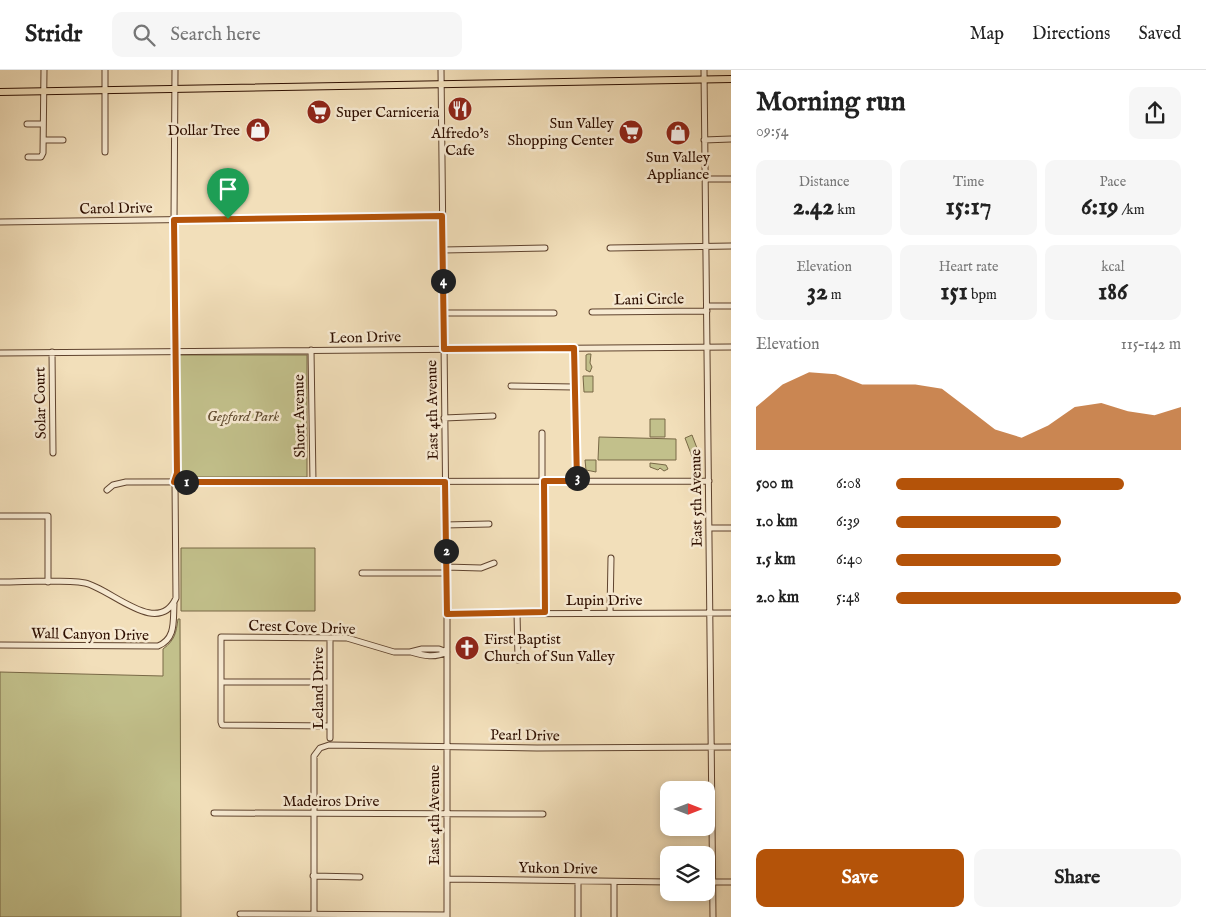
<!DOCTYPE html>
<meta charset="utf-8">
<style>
body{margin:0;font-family:"IM FELL English",serif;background:#f6f6f6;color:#222;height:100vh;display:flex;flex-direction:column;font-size:19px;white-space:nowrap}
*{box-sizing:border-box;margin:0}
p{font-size:16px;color:#767676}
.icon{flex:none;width:28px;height:28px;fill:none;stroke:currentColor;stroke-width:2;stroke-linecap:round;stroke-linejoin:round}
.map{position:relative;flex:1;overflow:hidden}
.drawer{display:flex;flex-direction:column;background:#fff;width:475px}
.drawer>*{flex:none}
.needle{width:32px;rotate:90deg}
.controls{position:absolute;left:660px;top:711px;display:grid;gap:10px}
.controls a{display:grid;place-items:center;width:55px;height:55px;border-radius:10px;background:#fff;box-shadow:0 2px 8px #0003;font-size:25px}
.pin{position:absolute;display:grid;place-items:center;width:42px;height:42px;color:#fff;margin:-51px -21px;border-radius:50% 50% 50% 0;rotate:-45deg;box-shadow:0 0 5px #0007}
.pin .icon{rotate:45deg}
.km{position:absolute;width:25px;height:25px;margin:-12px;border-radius:50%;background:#222;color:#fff;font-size:14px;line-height:25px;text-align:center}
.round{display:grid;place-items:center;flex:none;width:52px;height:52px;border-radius:10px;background:#f6f6f6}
.head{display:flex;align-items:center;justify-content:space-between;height:85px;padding:0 25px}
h1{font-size:28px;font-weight:700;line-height:38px}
.figures{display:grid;grid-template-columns:repeat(3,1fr);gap:8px;height:85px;padding:5px 25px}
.figures div{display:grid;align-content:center;border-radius:10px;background:#f6f6f6;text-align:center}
.figures b{font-size:25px;font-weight:700}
.figures small{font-size:14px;font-weight:400}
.figures p{font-size:14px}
.chart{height:140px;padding:10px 25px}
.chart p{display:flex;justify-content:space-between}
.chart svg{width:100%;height:90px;margin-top:5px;fill:#b45309;opacity:.7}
.primary-button{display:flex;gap:10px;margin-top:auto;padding:10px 25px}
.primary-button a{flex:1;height:58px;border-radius:10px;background:#b45309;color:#fff;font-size:20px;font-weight:700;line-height:58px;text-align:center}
.primary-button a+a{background:#f6f6f6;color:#222}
ul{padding:0 25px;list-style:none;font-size:16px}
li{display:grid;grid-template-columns:80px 60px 1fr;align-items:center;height:38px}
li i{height:12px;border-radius:6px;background:#b45309}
header{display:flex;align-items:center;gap:30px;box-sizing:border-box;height:70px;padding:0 25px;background:#fff;border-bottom:1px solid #e0e0e0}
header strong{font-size:24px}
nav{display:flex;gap:28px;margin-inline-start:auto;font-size:18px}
.search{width:350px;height:45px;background:#f6f6f6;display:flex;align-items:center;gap:12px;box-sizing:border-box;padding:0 18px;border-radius:10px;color:#767676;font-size:19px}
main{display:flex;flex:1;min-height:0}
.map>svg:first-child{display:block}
</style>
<header>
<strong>Stridr</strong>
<div class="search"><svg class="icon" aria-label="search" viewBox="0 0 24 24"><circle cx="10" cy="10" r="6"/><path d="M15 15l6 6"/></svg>Search here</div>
<nav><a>Map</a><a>Directions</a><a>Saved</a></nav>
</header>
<main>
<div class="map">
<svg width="731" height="847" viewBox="0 0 731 847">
<rect width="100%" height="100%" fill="#f2dfba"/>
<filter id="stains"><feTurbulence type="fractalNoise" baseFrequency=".004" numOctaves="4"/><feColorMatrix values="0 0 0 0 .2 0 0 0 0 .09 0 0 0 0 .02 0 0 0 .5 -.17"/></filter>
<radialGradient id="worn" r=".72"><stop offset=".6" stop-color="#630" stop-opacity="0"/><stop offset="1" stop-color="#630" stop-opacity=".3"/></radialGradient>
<path fill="#c2c08b" stroke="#786846" d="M 588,284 L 591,284 L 590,293 L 592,297 L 590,302 L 586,300 L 586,285 Z
M 179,285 L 307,285 L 307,407 L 179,407 Z
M 583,306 L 593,306 L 593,322 L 584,322 Z
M 650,349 L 665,349 L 665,367 L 650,367 Z
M 692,365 L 700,386 L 693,389 L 685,368 Z
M 599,367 L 676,369 L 676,390 L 598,390 Z
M 585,390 L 596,390 L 596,402 L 586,400 Z
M 650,393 L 666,395 L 668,399 L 664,401 L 660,398 L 658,400 L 650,397 Z
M 181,478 L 315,478 L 315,541 L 181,541 Z
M 178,549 L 180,549 L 181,847 L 0,847 L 0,602 L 163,606 L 163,579 C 175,570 176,563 178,549 Z"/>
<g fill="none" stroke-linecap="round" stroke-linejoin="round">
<defs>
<path id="minor" d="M 105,0 L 105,82
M 441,0 L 447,544 L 447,847
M 704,0 L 713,847
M 27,54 L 43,54
M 44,70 L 63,70
M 704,70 L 731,69
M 28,87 L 41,87 L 43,83 L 44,0
M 705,109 L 731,109
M 0,152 L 442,146
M 610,178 L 731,176
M 443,180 L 545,178
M 707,236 L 731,236
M 592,242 L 707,241
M 443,243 L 554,243
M 574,278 L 577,411
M 311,280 L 313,412
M 52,282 L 53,383
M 0,283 L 731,277
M 511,316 L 574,317
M 444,348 L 493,346
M 542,363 L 542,411
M 544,411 L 545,543
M 107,420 L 113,415 L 126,412 L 709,411
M 0,446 L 48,446 L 48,512
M 445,455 L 489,454
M 709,458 L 731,458
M 446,497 L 481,498 L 494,493
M 362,503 L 446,503
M 0,512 C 26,512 61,509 85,513 C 110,518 158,568 176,528 L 175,412 L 177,403 L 174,150 L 175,0
M 517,542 L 518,590
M 610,542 L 611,488
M 447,544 L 731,543
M 0,575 L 158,576 C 176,569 173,551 174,534
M 411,582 C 424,586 435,588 447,582
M 221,612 L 330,612
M 330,656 L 222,655 L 221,652 L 221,567 L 347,568 L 394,582 L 410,582 L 422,579 L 439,579 L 447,582
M 330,668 L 330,568
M 214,743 L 543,744
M 313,806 L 360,807
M 447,809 L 669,812
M 578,811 L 578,847
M 614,812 L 614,847
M 706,812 L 731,812
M 240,844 L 447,845
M 314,847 L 314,686 L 320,678 L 329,675 L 537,678 L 731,677"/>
<path id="major" d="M 0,22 L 731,9"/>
</defs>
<use href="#minor" stroke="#5f432e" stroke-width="7"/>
<use href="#major" stroke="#2e0f00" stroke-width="8"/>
<use href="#minor" stroke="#f7ead2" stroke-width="5"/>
<use href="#major" stroke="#f2dfba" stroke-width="6"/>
</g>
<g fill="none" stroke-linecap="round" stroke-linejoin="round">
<defs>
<path id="route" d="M 442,146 L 444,279 L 574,278 L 577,411 L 544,411 L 545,542 L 447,544 L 445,412 L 174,412 L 177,403 L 174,150 Z"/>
</defs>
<use href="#route" stroke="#fff" stroke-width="10"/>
<use href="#route" stroke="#b45309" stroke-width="6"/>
</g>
<defs>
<symbol id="restaurant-disc" viewBox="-11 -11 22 22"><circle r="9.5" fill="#8f2418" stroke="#f7ead2"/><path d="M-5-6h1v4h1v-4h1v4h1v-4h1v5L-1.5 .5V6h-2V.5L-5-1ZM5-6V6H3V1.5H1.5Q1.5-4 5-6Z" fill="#fff"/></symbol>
<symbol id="supermarket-disc" viewBox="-11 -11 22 22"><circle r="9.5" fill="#8f2418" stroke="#f7ead2"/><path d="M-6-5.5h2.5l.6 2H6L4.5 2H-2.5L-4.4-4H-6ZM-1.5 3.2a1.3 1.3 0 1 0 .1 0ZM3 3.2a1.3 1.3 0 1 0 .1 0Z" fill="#fff"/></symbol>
<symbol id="shop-disc" viewBox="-11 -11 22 22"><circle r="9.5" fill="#8f2418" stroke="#f7ead2"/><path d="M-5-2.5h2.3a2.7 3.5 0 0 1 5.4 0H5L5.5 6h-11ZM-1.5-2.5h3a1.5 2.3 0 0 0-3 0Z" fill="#fff"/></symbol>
<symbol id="church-disc" viewBox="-11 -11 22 22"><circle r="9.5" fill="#8f2418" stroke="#f7ead2"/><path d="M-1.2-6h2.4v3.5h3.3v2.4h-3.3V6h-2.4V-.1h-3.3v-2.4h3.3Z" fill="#fff"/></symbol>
</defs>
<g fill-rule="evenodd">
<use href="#restaurant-disc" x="446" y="25" width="28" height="28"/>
<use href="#supermarket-disc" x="305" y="28" width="28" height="28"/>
<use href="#shop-disc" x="244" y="46" width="28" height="28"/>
<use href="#supermarket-disc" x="617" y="48" width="28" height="28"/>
<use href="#shop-disc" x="664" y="49" width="28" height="28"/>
<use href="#church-disc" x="453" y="564" width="28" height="28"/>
</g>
<g text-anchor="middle" stroke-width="5" stroke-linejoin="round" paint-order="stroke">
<g font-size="15" fill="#2e0f00" stroke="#f7ead2" text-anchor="start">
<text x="336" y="47">Super Carniceria</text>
<text x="614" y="58" text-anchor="end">Sun Valley<tspan x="614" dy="17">Shopping Center</tspan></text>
<text x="240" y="65" text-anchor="end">Dollar Tree</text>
<text x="460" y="68" text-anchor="middle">Alfredo's<tspan x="460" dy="17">Cafe</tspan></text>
<text x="678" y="92" text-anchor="middle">Sun Valley<tspan x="678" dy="17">Appliance</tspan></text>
<text x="484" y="574">First Baptist<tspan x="484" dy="17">Church of Sun Valley</tspan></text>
</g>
<g font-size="15" fill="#2e0f00" stroke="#f7ead2">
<text transform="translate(116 138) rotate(-1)" y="5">Carol Drive</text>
<text transform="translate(649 229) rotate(-1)" y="5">Lani Circle</text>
<text transform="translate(365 267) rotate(-1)" y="5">Leon Drive</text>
<text transform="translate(40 333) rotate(-91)" y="5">Solar Court</text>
<text transform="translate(432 340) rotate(-91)" y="5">East 4th Avenue</text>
<text transform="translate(299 346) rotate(-91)" y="5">Short Avenue</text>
<text transform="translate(696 428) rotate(-91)" y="5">East 5th Avenue</text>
<text x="604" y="535">Lupin Drive</text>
<text transform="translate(302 557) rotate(2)" y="5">Crest Cove Drive</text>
<text transform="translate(90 564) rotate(1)" y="5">Wall Canyon Drive</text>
<text transform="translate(318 618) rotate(-90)" y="5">Leland Drive</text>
<text transform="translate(525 665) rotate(1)" y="5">Pearl Drive</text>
<text x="331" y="736">Madeiros Drive</text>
<text transform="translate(434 745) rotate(-90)" y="5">East 4th Avenue</text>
<text transform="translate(558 798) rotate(1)" y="5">Yukon Drive</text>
</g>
<g font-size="15" font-style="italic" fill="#624d31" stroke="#f7ead2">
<text x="243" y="351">Gepford Park</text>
</g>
</g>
<rect width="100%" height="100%" filter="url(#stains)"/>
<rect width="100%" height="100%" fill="url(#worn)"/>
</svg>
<div class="controls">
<a><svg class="needle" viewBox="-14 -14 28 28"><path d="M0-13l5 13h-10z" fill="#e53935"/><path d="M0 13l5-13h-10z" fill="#767676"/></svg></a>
<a><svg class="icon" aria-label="layers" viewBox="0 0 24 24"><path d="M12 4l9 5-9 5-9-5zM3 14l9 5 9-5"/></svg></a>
</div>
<div class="pin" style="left:228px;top:149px;background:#1e9e55"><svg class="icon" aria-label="arrive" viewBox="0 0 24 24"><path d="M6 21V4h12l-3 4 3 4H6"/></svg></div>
<b class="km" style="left:186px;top:412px">1</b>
<b class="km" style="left:446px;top:481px">2</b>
<b class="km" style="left:577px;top:408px">3</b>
<b class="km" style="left:443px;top:211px">4</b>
</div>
<section class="drawer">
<div class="head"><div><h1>Morning run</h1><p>09:54</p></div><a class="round"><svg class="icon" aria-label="share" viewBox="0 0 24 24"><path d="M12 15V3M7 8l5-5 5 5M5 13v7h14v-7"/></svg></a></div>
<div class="figures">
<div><p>Distance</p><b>2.42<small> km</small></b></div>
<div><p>Time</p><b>15:17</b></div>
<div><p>Pace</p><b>6:19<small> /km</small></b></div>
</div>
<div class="figures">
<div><p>Elevation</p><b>32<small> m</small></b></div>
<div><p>Heart rate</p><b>151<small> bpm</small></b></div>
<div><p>kcal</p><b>186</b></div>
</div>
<div class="chart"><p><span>Elevation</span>115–142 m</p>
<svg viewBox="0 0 160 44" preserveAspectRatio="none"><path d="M0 44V23L10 12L20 6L30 7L40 12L50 12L60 12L70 14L80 24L90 34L100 38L110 32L120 23L130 21L140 25L150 27L160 23V44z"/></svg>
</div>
<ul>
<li><b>500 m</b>6:08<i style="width:80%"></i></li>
<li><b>1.0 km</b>6:39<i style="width:58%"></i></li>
<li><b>1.5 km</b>6:40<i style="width:58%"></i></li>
<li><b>2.0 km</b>5:48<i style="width:100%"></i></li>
</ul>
<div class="primary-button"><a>Save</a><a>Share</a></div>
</section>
</main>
